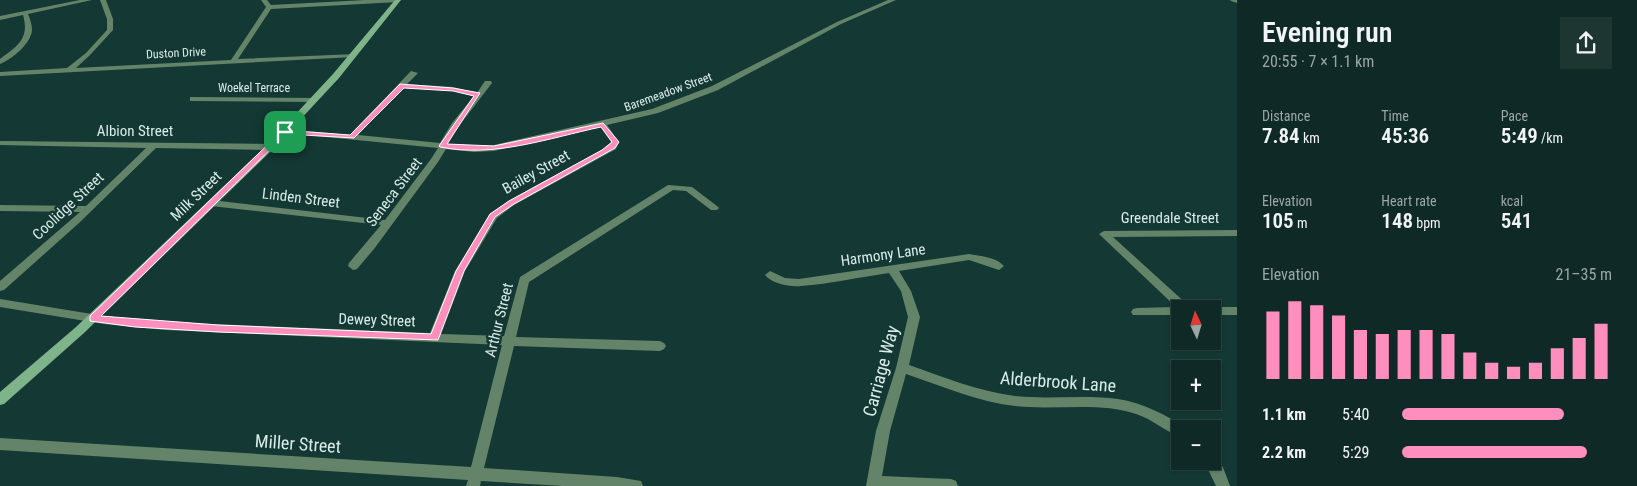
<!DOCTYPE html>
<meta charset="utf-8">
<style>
body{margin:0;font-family:"Roboto Condensed",sans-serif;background:#1d3632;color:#f1f3f6;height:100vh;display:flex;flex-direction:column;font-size:19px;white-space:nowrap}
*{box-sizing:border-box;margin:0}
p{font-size:16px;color:#9ba7a7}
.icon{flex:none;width:28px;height:28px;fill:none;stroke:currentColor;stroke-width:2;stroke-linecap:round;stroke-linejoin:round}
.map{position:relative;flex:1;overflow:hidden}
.drawer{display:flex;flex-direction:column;background:#0f2a26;width:400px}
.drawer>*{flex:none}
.needle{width:32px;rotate:356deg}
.controls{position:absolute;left:1171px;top:300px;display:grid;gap:10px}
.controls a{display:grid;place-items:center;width:50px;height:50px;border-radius:0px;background:#0f2a26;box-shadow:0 1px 4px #0004,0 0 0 1px #2f4643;font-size:25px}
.pin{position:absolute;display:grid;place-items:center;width:42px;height:42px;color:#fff;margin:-21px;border-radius:10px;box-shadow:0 2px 8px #0006}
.round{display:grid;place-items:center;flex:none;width:52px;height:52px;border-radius:0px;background:#1d3632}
.overview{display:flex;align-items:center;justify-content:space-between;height:85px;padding:0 25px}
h1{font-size:28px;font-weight:600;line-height:38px}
.stats{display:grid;grid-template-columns:repeat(3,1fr);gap:8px;height:85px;padding:5px 25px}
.stats div{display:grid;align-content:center}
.stats b{font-size:21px;font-weight:600}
.stats small{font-size:14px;font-weight:400}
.stats p{font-size:14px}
.chart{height:140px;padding:10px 25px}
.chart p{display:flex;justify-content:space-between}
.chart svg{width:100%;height:90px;margin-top:5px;stroke:#fe8ebd;stroke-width:6}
ul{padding:0 25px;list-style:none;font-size:16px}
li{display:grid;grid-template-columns:80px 60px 1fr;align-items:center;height:38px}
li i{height:12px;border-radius:6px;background:#fe8ebd}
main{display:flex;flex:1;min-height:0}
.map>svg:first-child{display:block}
</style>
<main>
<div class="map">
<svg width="1237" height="486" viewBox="0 0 1237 486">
<rect width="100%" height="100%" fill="#143833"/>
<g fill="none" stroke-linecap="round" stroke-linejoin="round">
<path fill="#64846a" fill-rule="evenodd" d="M 80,0 L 92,0 L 28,14 C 30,19 32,24 32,30 C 31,44 12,59 0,64 L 0,59 C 17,46 30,39 23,15 L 0,20 L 0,16 Z
M 100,0 L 106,0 L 113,19 L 113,30 L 90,55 L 76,68 L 231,60 L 266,7 L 261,0 L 267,0 L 271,5 L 365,0 L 401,0 L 398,2 L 271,9 L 238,59 L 356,54 L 356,56 L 354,57 L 0,76 L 0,72 L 67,68 L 86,53 L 107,30 L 107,19 Z
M 888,0 L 896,0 L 841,24 L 718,90 L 658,113 L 607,125 L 619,142 L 616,149 L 514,205 L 497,218 L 465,271 L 441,334 L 504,336 L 520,277 L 668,185 L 692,187 L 717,206 L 719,208 L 717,210 L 711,210 L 686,191 L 673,190 L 529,282 L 516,337 L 660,341 L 664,343 L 666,346 L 664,349 L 660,351 L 514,346 L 484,468 L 617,477 L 641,481 L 643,486 L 563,486 L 481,481 L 480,486 L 466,486 L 468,480 L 0,450 L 0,438 L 471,467 L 502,345 L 165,330 L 104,324 L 0,307 L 0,299 L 104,316 L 165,322 L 430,333 L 455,271 L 490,214 L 508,201 L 609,146 L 611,142 L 600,126 L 494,151 L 474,152 L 446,149 L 438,162 L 374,249 L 357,269 L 353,270 L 348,266 L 349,263 L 381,225 L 211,206 L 206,203 L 211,200 L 385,220 L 431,159 L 438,148 L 285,133 L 281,131 L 285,129 L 350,135 L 411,71 L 418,73 L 407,84 L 453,87 L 477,93 L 485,81 L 491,81 L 492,83 L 459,126 L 448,144 L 474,146 L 494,145 L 652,109 L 712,86 L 837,22 ZM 403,88 L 453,91 L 474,96 L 452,123 L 440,143 L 358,135 Z
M 1230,0 L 1237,0 L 1237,3 L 1231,1 Z
M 190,97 L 314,98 L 318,100 L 314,102 L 193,101 L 190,101 Z
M 0,141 L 270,144 L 274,147 L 270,150 L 156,148 L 79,223 L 4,290 L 0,291 L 0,281 L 80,212 L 0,211 L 0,205 L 86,206 L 146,148 L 0,145 Z
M 1237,230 L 1237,236 L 1113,237 L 1189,306 L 1190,309 L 1180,309 L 1180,315 L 1133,315 L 1131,312 L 1133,309 L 1137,308 L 1176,307 L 1099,234 L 1104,231 Z
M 969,254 C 980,256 996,257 1004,266 L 999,270 L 969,260 L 899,271 L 911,291 L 920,317 L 909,365 C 943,377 978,391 1015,396 C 1049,400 1084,394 1118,399 C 1143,403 1164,414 1185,427 L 1186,429 L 1180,429 L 1180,437 C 1165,431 1152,419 1136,414 C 1098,401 1055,411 1015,406 C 978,402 942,386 906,374 L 890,431 L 882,476 L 951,479 L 956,481 L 958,486 L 866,486 L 876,431 L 896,368 L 908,317 L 901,291 L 889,273 C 860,277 830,284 801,286 C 790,287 772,284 765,275 L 770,271 L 785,278 L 799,279 Z
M 1212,307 L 1237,307 L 1237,315 L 1212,315 L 1212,309 L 1208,309 Z
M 1212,455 C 1223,461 1226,476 1230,486 L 1216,486 L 1204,461 L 1212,461 Z"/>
<path fill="#7fb38a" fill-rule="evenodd" d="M 395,0 L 401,0 L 339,78 L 270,152 L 84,333 L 4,404 L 0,405 L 0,392 L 76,327 L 264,148 L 333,74 Z"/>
</g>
<path fill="#fe8ebd" stroke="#fff" fill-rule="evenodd" d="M 400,84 L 453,88 L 480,93 L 447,144 L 494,146 L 603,123 L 619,142 L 615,148 L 514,204 L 495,217 L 464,271 L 438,340 L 218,332 L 135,327 L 90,321 L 90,316 L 283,130 L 350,135 ZM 404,88 L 453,91 L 474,96 L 439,146 L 440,147 C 494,158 549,138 601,127 L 612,142 L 602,150 L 509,201 L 490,214 L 456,271 L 431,334 L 218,325 L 101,316 L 286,134 L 354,138 Z"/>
<g text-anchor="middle" stroke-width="5" stroke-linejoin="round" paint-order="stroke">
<g font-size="12" fill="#d9ece9" stroke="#143833">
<text transform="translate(176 53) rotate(-3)" y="4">Duston Drive</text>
<text x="254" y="92">Woekel Terrace</text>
<text transform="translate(668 92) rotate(-20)" y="4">Baremeadow Street</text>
</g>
<g font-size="15" fill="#d9ece9" stroke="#143833">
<text x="135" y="136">Albion Street</text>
<text transform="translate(536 172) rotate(-29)" y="5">Bailey Street</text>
<text transform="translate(394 192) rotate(-53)" y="5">Seneca Street</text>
<text transform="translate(196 196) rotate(-44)" y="5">Milk Street</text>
<text transform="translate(301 198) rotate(7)" y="5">Linden Street</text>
<text transform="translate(68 206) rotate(-43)" y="5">Coolidge Street</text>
<text x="1170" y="223">Greendale Street</text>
<text transform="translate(883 255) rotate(-8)" y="5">Harmony Lane</text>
<text transform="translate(377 320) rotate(2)" y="5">Dewey Street</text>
<text transform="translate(499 320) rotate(-76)" y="5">Arthur Street</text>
</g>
<g font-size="18" fill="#d9ece9" stroke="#143833">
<text transform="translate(881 371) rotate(-75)" y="6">Carriage Way</text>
<text transform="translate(1058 382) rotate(4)" y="6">Alderbrook Lane</text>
<text transform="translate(298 444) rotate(4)" y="6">Miller Street</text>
</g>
</g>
</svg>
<div class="controls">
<a><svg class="needle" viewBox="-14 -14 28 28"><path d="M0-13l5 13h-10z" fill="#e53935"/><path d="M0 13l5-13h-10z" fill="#9ba7a7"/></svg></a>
<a>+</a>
<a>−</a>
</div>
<div class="pin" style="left:285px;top:132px;background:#1e9e55"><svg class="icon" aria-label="arrive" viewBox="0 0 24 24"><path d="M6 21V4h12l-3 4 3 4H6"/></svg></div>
</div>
<section class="drawer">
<div class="overview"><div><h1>Evening run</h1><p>20:55 · 7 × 1.1 km</p></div><a class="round"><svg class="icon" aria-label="share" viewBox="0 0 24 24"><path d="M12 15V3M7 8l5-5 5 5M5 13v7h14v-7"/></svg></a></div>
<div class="stats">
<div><p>Distance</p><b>7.84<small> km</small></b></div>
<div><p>Time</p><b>45:36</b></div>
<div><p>Pace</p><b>5:49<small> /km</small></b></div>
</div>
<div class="stats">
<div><p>Elevation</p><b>105<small> m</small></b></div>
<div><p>Heart rate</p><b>148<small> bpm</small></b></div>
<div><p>kcal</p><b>541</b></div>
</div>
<div class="chart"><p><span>Elevation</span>21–35 m</p>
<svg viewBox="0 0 160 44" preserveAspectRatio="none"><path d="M5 44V11M15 44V6M25 44V8M35 44V13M45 44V20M55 44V22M65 44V20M75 44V20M85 44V22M95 44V31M105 44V36M115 44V38M125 44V36M135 44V29M145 44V24M155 44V17"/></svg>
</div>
<ul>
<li><b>1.1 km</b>5:40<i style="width:77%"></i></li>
<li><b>2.2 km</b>5:29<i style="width:88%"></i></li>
</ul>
</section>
</main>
